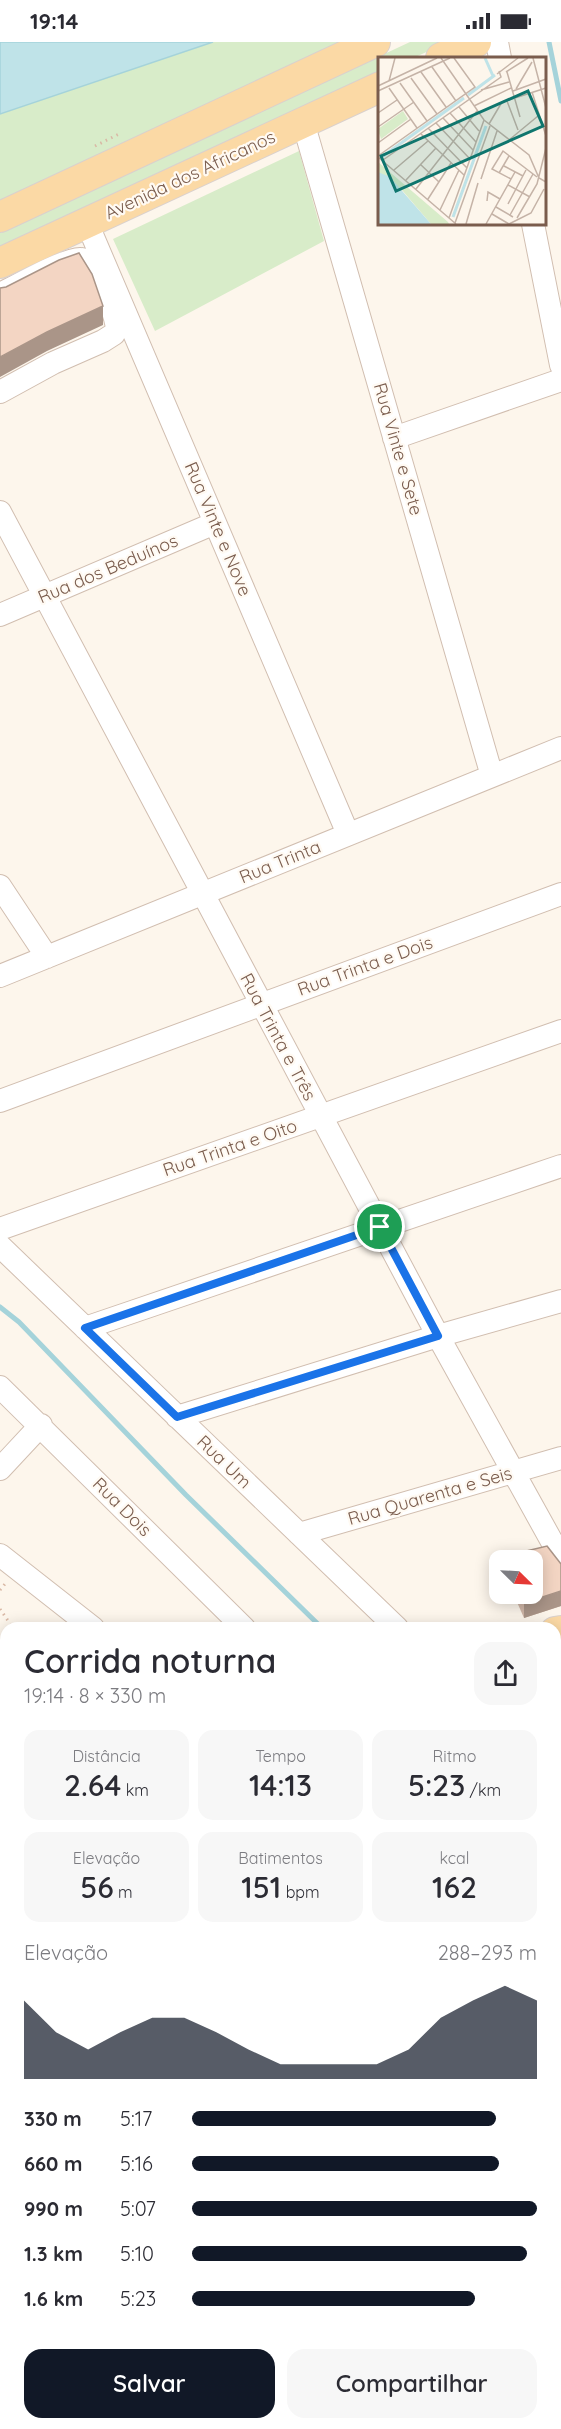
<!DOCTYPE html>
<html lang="pt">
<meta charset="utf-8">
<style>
body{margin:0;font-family:Quicksand,sans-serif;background:#f7f7f7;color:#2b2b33;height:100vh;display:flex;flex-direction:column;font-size:22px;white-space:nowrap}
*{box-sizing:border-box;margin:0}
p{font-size:20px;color:#7c7c81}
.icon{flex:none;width:33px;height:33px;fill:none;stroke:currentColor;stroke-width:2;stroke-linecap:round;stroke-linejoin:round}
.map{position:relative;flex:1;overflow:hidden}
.drawer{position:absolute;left:0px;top:1580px;width:561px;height:808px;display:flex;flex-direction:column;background:#fff;border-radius:18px 18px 0 0;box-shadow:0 3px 15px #0003}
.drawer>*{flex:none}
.needle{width:39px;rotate:114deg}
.controls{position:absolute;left:489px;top:1508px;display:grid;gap:12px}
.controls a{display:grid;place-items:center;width:54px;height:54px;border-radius:12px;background:#fff;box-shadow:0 3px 15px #0003;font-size:30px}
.pin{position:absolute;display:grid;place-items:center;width:51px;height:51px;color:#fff;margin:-26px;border:3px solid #fff;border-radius:50%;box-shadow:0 2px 6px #0007}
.round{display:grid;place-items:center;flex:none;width:63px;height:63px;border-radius:18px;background:#f7f7f7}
.headline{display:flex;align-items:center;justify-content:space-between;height:102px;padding:0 24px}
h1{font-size:33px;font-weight:600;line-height:45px}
.metrics{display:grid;grid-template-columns:repeat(3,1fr);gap:9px;height:102px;padding:6px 24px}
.metrics div{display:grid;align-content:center;border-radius:15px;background:#f7f7f7;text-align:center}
.metrics b{font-size:30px;font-weight:600}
.metrics small{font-size:16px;font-weight:400}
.metrics p{font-size:16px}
.chart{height:168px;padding:12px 24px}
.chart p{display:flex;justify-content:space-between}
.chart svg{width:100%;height:108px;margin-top:6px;fill:#111827;opacity:.7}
.action{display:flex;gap:12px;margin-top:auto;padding:12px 24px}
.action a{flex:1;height:69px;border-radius:18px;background:#111827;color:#fff;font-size:24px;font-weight:600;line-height:69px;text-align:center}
.action a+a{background:#f7f7f7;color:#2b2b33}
ul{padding:0 24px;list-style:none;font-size:20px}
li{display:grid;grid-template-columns:96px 72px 1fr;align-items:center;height:45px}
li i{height:15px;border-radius:8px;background:#111827}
.status{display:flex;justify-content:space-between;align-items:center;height:42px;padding:0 30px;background:#fff;direction:ltr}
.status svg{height:16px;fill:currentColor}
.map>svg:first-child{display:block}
</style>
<div class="status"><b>19:14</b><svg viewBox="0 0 49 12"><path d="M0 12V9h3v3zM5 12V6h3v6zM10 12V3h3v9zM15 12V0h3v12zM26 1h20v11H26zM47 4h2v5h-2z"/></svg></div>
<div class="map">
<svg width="561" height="2387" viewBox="0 0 561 2387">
<rect width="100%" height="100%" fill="#fdf6ec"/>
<path fill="#d8ecc9" d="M 213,0 L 343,0 L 0,161 L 0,72 Z
M 410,0 L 449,0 L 413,16 L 380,16 L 379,32 L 0,209 L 0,191 Z
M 299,109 L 324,199 L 155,289 L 113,197 Z
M 0,1978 L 6,1979 L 6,2258 L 0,2261 Z"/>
<path fill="#bfe3e8" stroke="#a5d3da" stroke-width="1.5" d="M 0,0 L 213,0 L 0,72 Z"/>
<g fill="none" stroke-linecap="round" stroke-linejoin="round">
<path stroke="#a5d3da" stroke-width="5" d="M 549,0 L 561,59
M 0,1265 L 19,1280 L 186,1453 L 322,1586"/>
<defs>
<path id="minor" d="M 497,0 L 500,16
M 303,80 L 492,734
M 87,181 L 348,792
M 533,182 L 561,323
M 0,252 C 15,245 68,215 81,217 C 98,219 114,270 117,285 L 114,292 L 103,299 L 53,321 L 0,350
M 394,396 L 561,338
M 0,470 L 438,1294 L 561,1516
M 0,573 L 215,481
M 0,844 L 47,915
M 0,934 L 561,706
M 0,1059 L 561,852
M 0,1187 L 561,989
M 0,1204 L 397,1586
M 85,1286 L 561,1124
M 0,1345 L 244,1586
M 177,1375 L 438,1294 L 561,1259
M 0,1427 L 41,1383
M 299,1492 L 561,1416
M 0,1513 L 93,1586
M 555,1943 L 561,1954
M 555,2022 L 561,2004
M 555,2183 L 561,2184
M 0,2350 L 6,2350
M 216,2382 L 242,2387
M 42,2387 L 42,2382
M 524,2387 L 524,2382"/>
<path id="major" d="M 441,16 L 476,0
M 0,175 L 375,0
M 0,221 L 380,45
M 555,1590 L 561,1589
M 0,1837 L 6,1834"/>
</defs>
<use href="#minor" stroke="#d1beb0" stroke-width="24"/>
<use href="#major" stroke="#dad1cd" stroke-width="32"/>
<path stroke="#d9b8a5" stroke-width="3" stroke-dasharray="1.5 4.5" stroke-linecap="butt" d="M 95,104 L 119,92
M 0,1548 L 5,1542
M 0,1567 L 13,1586"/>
<use href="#minor" stroke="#fff" stroke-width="22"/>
<use href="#major" stroke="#fbd9a5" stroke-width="30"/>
</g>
<path fill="#d1b7a8" d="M 547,1504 L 561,1522 L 561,1564 L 524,1576 L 513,1551 L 532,1551 L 532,1518 L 512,1518 L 514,1512 Z"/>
<path fill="#aa9588" d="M 103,264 L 103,283 L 47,309 L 0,335 L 0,315 L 47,290 Z
M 561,1549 L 561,1564 L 524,1576 L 524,1561 Z"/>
<path fill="#f3d5c3" stroke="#aa9588" stroke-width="1.5" d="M 79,211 L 92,232 L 103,264 L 47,290 L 0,315 L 0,246 L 6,245 L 59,218 Z
M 547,1504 L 561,1522 L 561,1549 L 524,1561 L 520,1551 L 532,1551 L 532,1518 L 512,1518 L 514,1512 Z"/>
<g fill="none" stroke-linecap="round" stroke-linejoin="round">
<defs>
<path id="route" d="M 380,1185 L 438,1294 L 177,1375 L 85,1286 Z"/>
</defs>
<use href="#route" stroke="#fff" stroke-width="12"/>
<use href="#route" stroke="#1a73e8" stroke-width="8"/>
</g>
<g text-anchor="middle" stroke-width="4.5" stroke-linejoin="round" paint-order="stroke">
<g font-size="18" fill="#7a5c4d" stroke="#fffaf3">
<text transform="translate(190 133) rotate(-25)" y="6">Avenida dos Africanos</text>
<text transform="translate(398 407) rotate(74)" y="6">Rua Vinte e Sete</text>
<text transform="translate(218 487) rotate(67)" y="6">Rua Vinte e Nove</text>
<text transform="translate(108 527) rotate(-23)" y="6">Rua dos Beduínos</text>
<text transform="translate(280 820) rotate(-22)" y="6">Rua Trinta</text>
<text transform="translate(365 924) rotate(-20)" y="6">Rua Trinta e Dois</text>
<text transform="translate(278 995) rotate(62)" y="6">Rua Trinta e Três</text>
<text transform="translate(230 1106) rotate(-19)" y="6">Rua Trinta e Oito</text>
<text transform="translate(224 1420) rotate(44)" y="6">Rua Um</text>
<text transform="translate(430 1454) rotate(-16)" y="6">Rua Quarenta e Seis</text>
<text transform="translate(122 1465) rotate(45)" y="6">Rua Dois</text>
</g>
</g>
<g transform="translate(378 15)">
<rect width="168" height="168" fill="#fdf6ec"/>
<path d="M 25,54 L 30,62 L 3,82 L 0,72 ZM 0,105 L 70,165 L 71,167 L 53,167 L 24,133 L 0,115 Z" fill="#d8ecc9"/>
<path d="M 0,115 L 12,120 L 53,167 L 0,167 Z" fill="#bfe3e8"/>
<path fill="none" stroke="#bfe3e8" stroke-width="3" d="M 107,1 L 115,19M 90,38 L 117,18M 5,99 L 86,41M 75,160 L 108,69"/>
<path fill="none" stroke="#c5b3a7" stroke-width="1.5" d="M 63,1 L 106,63 L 151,98 L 161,121 L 168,125M 155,1 L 168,51M 54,10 L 78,44M 43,15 L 68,50M 128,15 L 150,1M 129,15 L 142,60M 119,17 L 140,1M 33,21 L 59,57M 11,24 L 17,1M 22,26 L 49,64M 0,29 L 59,1M 11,31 L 39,71M 138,32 L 154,5M 103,33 L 131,25M 0,34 L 72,1M 135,34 L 168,22M 154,35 L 168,79M 129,44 L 140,73M 96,49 L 133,31M 81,50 L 101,74M 0,56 L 19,43M 72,56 L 98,85M 65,61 L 95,93M 58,66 L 92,102M 111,67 L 124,45 L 168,31M 0,70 L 36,45M 50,71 L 89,111M 43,77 L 86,118M 131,83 L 160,59M 0,86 L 33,62M 0,99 L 97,30 L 76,1M 0,100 L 78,167M 5,103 L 123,20 L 121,14M 42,107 L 61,125M 126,109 L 145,119M 16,113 L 50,84M 121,116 L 131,99M 103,122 L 119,74M 133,122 L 114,112 L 125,94 L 159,120M 28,123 L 58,91M 130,128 L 152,140M 38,132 L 99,54M 50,142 L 73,106M 109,144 L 110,135 L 122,142M 130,147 L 148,113M 118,150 L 135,160M 62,153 L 81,113M 114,157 L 131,167M 132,158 L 155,117M 71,161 L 106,63M 139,161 L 159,127 L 168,91M 77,166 L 112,69M 88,167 L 100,126M 108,167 L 137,115M 131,167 L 153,156 L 166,132"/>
<path fill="#0f766e" fill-opacity="0.15" stroke="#0f766e" stroke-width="3" d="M 150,34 L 165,69 L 18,134 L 3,99 Z"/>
<rect width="168" height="168" fill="none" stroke="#7a5c4d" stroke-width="3"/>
</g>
</svg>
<div class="controls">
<a><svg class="needle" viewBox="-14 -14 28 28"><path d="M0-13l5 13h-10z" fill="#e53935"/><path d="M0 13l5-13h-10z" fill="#7c7c81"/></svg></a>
</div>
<div class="pin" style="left:380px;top:1185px;background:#1e9e55"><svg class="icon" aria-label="arrive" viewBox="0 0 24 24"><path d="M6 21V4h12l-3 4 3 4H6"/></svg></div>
<section class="drawer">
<div class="headline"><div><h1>Corrida noturna</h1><p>19:14 · 8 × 330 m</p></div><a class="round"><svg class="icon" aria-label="share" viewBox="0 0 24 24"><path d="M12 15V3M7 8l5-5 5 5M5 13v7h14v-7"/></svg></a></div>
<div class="metrics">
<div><p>Distância</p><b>2.64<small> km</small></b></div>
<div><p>Tempo</p><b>14:13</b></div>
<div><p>Ritmo</p><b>5:23<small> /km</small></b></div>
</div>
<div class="metrics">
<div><p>Elevação</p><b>56<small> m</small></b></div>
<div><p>Batimentos</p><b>151<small> bpm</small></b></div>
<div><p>kcal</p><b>162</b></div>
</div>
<div class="chart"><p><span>Elevação</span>288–293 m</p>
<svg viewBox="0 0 160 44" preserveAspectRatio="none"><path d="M0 44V12L10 25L20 32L30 25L40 19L50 19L60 25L70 32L80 38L90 38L100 38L110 38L120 32L130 19L140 12L150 6L160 12V44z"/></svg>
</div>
<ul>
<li><b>330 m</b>5:17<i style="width:88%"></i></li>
<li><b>660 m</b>5:16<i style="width:89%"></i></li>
<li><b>990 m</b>5:07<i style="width:100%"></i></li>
<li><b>1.3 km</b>5:10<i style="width:97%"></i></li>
<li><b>1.6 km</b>5:23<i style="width:82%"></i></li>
</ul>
<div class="action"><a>Salvar</a><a>Compartilhar</a></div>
</section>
</div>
